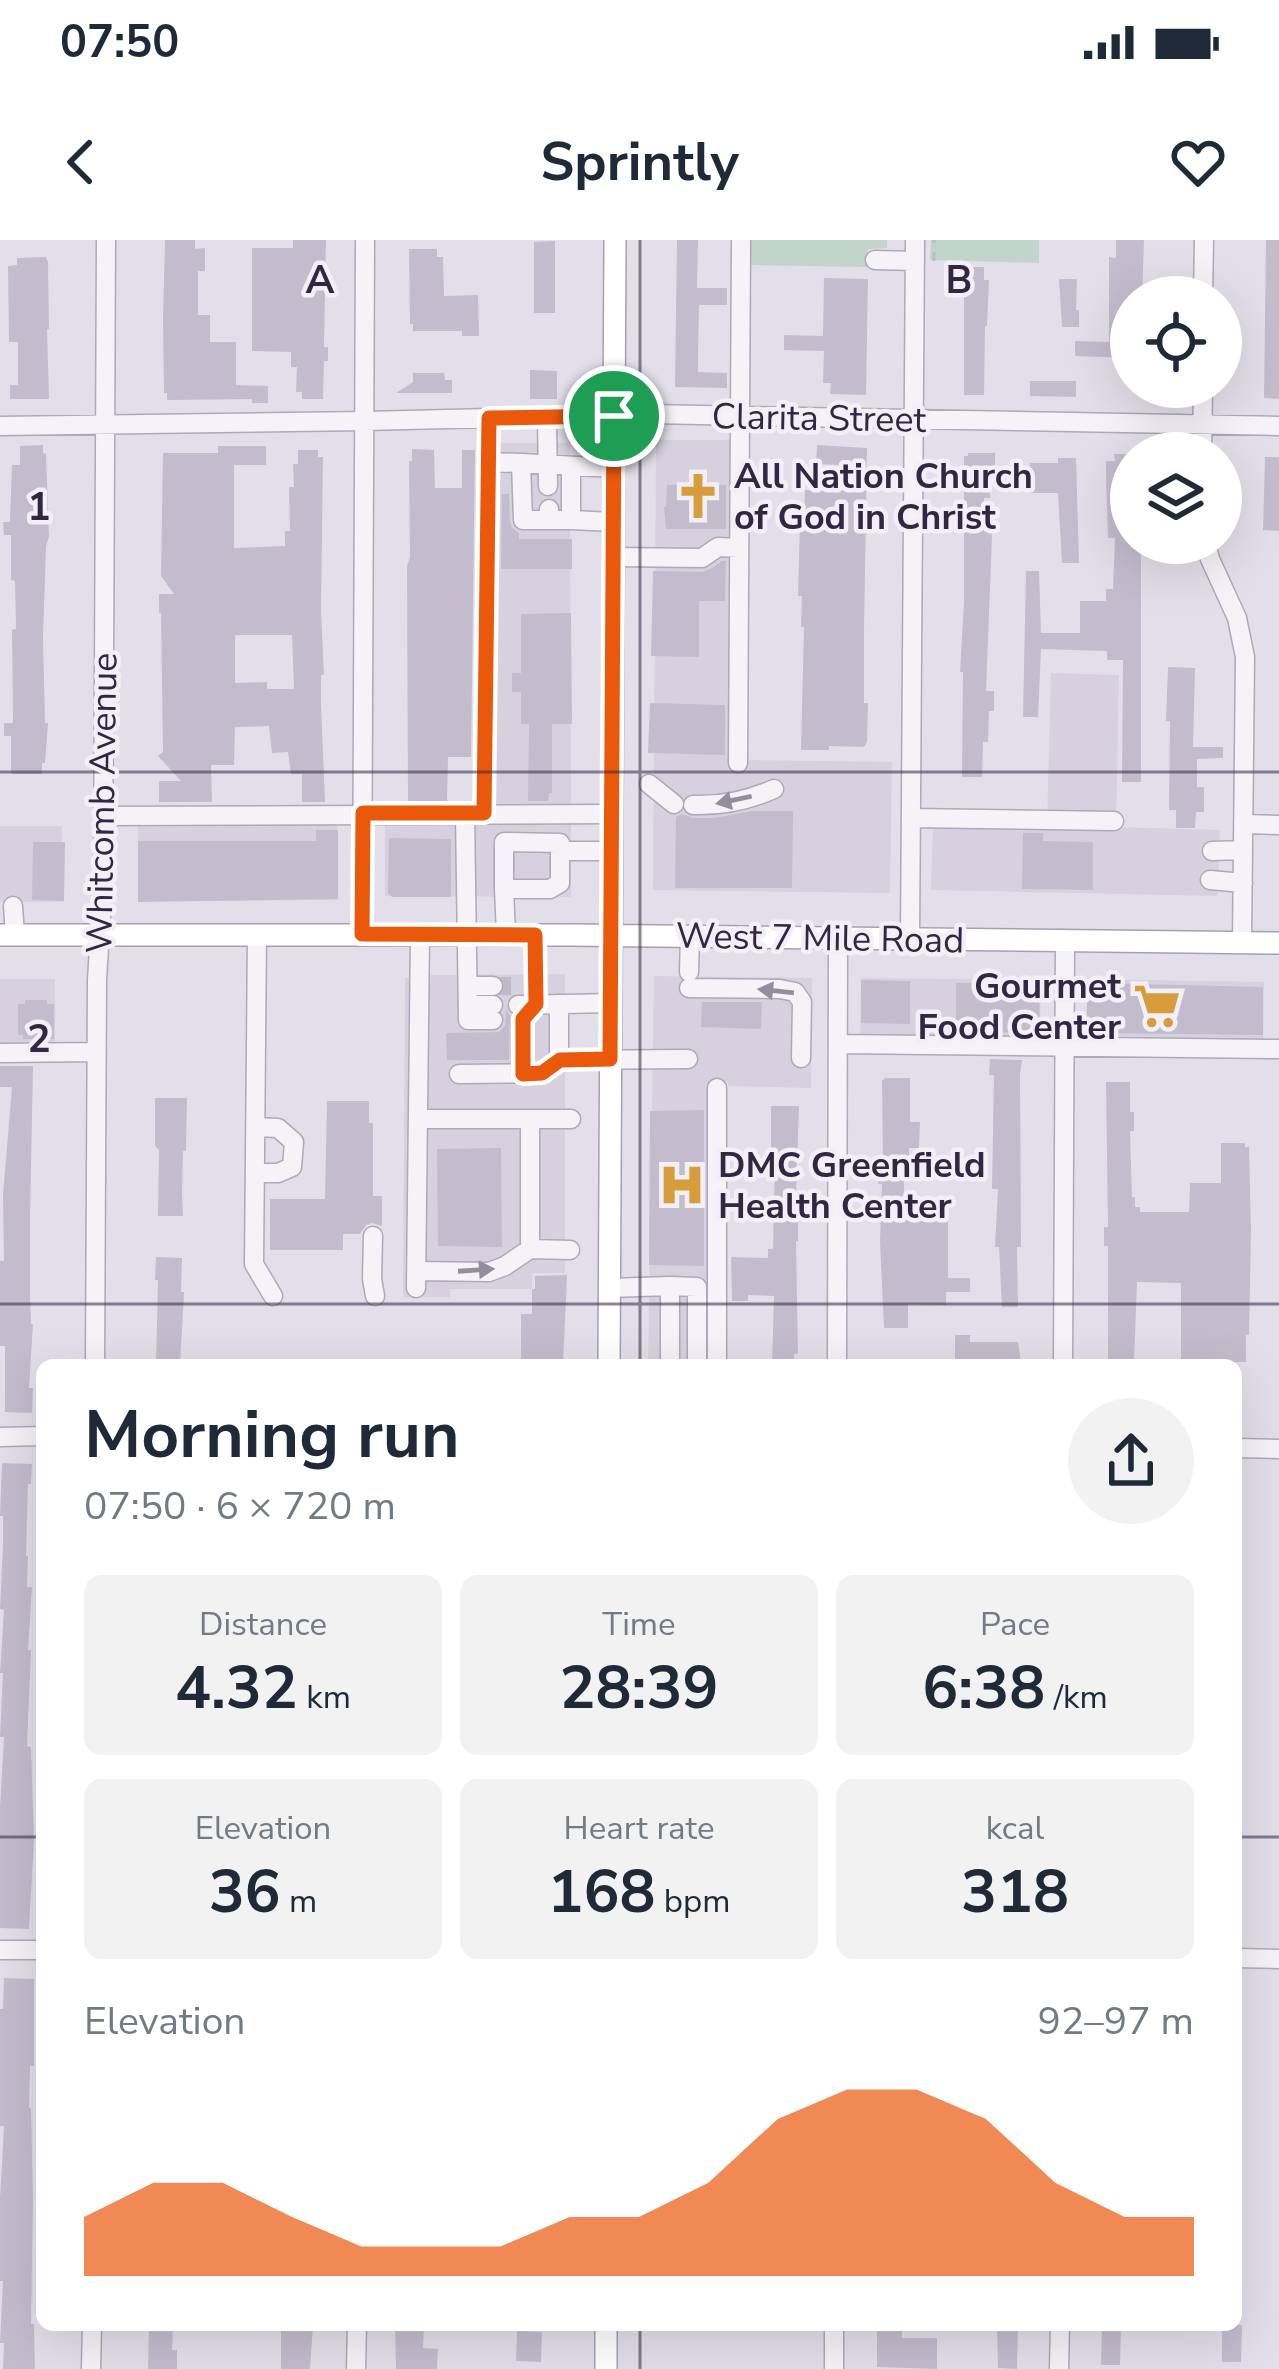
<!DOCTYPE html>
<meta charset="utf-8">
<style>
body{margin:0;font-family:"Nunito Sans",sans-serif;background:#f2f2f3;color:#1f2937;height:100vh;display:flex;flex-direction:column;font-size:45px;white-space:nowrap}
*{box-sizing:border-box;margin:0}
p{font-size:39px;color:#747a83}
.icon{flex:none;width:66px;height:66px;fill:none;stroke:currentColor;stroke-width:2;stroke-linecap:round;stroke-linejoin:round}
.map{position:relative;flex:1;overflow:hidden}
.panel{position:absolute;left:36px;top:1119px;width:1206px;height:972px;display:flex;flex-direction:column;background:#fff;border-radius:18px;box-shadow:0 12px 48px #0002}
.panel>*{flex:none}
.buttons{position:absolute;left:1110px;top:36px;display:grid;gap:24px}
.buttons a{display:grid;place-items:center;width:132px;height:132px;border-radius:50%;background:#fff;box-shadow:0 12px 48px #0002;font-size:60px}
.pin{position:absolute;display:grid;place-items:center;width:102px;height:102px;color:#fff;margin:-51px;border:6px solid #fff;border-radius:50%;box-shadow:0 3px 12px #0007}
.round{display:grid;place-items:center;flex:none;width:126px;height:126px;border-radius:63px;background:#f2f2f3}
.summary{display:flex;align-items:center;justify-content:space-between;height:204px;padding:0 48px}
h1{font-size:66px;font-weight:700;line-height:90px}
.metrics{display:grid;grid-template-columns:repeat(3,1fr);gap:18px;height:204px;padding:12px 48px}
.metrics div{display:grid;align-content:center;border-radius:18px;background:#f2f2f3;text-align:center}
.metrics b{font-size:60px;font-weight:700}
.metrics small{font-size:33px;font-weight:400}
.metrics p{font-size:33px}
.chart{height:336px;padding:24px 48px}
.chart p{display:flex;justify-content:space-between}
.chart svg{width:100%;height:216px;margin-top:12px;fill:#ea580c;opacity:.7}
.status{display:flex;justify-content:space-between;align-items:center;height:84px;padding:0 60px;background:#fff;direction:ltr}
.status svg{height:33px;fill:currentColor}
header{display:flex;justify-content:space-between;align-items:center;height:156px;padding:0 48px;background:#fff;font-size:54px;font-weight:700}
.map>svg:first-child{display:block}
</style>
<div class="status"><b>07:50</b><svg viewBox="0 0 49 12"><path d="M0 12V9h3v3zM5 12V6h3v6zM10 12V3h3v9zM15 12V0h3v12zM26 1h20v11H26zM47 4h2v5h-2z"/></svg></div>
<header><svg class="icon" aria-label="back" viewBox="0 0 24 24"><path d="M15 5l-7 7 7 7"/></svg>Sprintly<svg class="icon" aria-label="heart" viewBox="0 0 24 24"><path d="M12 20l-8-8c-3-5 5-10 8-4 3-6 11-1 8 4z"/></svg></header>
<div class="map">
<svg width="1279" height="2129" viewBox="0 0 1279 2129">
<rect width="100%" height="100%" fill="#e3dfea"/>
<path fill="#d7d1df" d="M 656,200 L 736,200 L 734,526 L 747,528 L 747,520 L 892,522 L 890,653 L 653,650 Z
M 492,203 L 570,203 L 571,564 L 494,564 Z
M 1051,433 L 1119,435 L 1116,587 L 1220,590 L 1218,656 L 931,650 L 933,579 L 1047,582 Z
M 385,579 L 571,579 L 571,657 L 385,656 Z
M 337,581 L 338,660 L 139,661 L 138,583 Z
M 0,586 L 62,586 L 62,662 L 0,662 Z
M 565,734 L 565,1033 L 532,1033 L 532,1049 L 450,1049 L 450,1057 L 403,1057 L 405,738 L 432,735 Z
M 654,736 L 812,738 L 811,848 L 728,846 L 728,842 L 714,841 L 713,1125 L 648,1125 Z
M 861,738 L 1041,740 L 1040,803 L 860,801 Z
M 0,739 L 55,739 L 55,808 L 0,808 Z
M 1087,739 L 1264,742 L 1263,806 L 1086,803 Z"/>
<path fill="#c0d4ca" d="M 746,0 L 887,0 L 887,8 L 868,9 L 867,27 L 746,25 Z
M 931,0 L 1039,0 L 1039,23 L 930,20 Z"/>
<path fill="#c3bccd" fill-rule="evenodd" d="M 165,0 L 195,0 L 195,9 L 205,8 L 205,31 L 198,31 L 198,75 L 210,75 L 210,102 L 236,102 L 236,145 L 268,146 L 268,163 L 252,163 L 252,159 L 167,160 L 167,153 L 164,153 L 163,79 Z
M 293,0 L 326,0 L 324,107 L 328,107 L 328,121 L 324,121 L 323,159 L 302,159 L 302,152 L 296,152 L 297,127 L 291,127 L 291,112 L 252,111 L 252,8 L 293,8 Z
M 677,0 L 698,0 L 697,48 L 727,48 L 727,65 L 699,65 L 698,119 L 698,132 L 727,133 L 727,148 L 675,147 Z
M 1116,0 L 1144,0 L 1142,57 L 1131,57 L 1131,118 L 1075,116 L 1075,101 L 1109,102 L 1109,17 L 1116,18 Z
M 1266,0 L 1279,0 L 1279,159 L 1264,158 Z
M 555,1 L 555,73 L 534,73 L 534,2 Z
M 409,9 L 437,9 L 437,17 L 443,17 L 444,56 L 478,55 L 479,96 L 462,96 L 462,91 L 413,91 L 413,84 L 410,84 Z
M 46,17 L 48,22 L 49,89 L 47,89 L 49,159 L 10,159 L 10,145 L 18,145 L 18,102 L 9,102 L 8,26 L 17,25 L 17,18 Z
M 964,27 L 984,27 L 984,40 L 989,40 L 987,86 L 985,86 L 984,155 L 964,155 Z
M 824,38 L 868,39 L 866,155 L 830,154 L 831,143 L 823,143 L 824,111 L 784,110 L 784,95 L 823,96 Z
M 1059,39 L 1077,39 L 1076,70 L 1079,70 L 1079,87 L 1062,87 Z
M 530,130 L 557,131 L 557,159 L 530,159 Z
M 413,133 L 444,133 L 445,140 L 452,140 L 452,153 L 396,153 L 413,142 Z
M 1030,141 L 1076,141 L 1076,157 L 1030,156 Z
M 43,205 L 43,213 L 46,214 L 49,296 L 46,307 L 43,398 L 45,483 L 48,483 L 45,523 L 42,523 L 42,534 L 11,534 L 11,496 L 4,496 L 4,483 L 13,483 L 12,390 L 16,389 L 15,341 L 11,340 L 11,295 L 4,295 L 3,282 L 10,282 L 12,225 L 20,225 L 20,206 Z
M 817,205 L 867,208 L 864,393 L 864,463 L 868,463 L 867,502 L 864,507 L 829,506 L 829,510 L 801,510 L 804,387 L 801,387 L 802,356 L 798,356 L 800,281 L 804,281 L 805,250 L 841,251 L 841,225 L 816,224 Z
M 218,206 L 266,206 L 266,225 L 234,225 L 234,308 L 285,306 L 285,291 L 290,291 L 289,247 L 294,247 L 293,224 L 298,224 L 298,210 L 318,210 L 318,217 L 323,217 L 321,370 L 324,435 L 321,435 L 321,464 L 325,562 L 302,562 L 302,534 L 291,534 L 288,512 L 272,513 L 269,486 L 235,487 L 234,525 L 211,525 L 212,562 L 159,562 L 159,541 L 181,541 L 158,516 L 163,512 L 161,373 L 159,373 L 159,354 L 174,354 L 161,336 L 163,213 L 218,213 ZM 235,395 L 292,395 L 294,449 L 267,449 L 267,442 L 235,443 Z
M 412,209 L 434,210 L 435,248 L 462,248 L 462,210 L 475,210 L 471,517 L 448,517 L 447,561 L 408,561 L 407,326 L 410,317 L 409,221 L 412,221 Z
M 968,213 L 995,213 L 995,233 L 990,233 L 990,258 L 984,258 L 984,286 L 991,286 L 992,296 L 986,451 L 994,451 L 994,471 L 989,471 L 988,502 L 983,502 L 982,537 L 962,537 L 963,432 L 960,432 L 964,362 L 964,216 L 968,216 Z
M 1114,214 L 1131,214 L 1131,308 L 1141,308 L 1141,542 L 1122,542 L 1123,420 L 1107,420 L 1107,411 L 1041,409 L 1038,477 L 1023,477 L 1026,331 L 1039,331 L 1041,393 L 1080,393 L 1080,361 L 1106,361 L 1106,349 L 1113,349 L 1115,298 L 1108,298 L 1106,235 L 1106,221 L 1115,221 Z
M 1265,217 L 1279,217 L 1279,291 L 1263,290 Z
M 1058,218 L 1076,218 L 1079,323 L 1062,323 L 1058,253 L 1030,253 L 1030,223 L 1058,223 Z
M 667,245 L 726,245 L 726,289 L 666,289 L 664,267 L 666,267 Z
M 502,254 L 509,254 L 510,282 L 512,288 L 519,293 L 519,299 L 572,299 L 572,329 L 501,329 Z
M 722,321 L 726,321 L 725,361 L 699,361 L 699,417 L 651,416 L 653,331 L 702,332 L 712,328 Z
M 571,373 L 572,484 L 552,484 L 552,553 L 549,553 L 548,561 L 528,561 L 529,484 L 521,484 L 521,452 L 512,452 L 512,433 L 521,433 L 521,374 Z
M 1168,427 L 1195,428 L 1193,507 L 1223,507 L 1223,518 L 1197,519 L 1197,547 L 1204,547 L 1204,572 L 1196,572 L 1195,588 L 1176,588 L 1176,570 L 1169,570 L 1170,481 L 1166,481 Z
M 650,463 L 725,465 L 725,515 L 648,513 Z
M 752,571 L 793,571 L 792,648 L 675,648 L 676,577 L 683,574 L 692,578 L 714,578 Z
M 316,590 L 338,590 L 338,659 L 138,662 L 138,601 L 316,601 Z
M 1023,593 L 1043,593 L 1043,601 L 1093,602 L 1093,650 L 1022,649 Z
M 389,598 L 451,599 L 451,657 L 392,657 L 388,653 Z
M 33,602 L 65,602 L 64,661 L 32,660 Z
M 861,740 L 910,741 L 910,784 L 861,783 Z
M 956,743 L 1039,743 L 1040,793 L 956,792 Z
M 1093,743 L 1263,747 L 1263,795 L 1087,793 L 1087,746 Z
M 25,760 L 47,760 L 47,764 L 54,764 L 54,799 L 23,799 L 23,795 L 18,795 L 18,764 L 25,764 Z
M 702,762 L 762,762 L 761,789 L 701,787 Z
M 506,769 L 510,776 L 509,820 L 447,820 L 446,793 L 499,792 L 505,786 Z
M 990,819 L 1022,820 L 1020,835 L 1021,1007 L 1017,1007 L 1018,1067 L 1002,1067 L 999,1007 L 995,1007 L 998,949 L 992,949 L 994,835 L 989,835 Z
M 0,826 L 33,826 L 30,976 L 30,1054 L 31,1084 L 33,1084 L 29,1148 L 33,1148 L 32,1173 L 5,1172 L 5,1106 L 0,1106 L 0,1021 L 4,1021 L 3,955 L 12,847 L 0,847 Z
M 885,838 L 910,838 L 910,882 L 920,882 L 919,908 L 909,908 L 909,916 L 904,916 L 904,954 L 909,954 L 909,968 L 948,968 L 948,1038 L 970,1038 L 970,1052 L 946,1052 L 946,1065 L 908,1064 L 908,1088 L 884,1088 L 880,1001 L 882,944 L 878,944 L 878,930 L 883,925 L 882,841 Z
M 1106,842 L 1130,842 L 1130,872 L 1134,872 L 1134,891 L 1130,891 L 1132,957 L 1135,957 L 1135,967 L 1140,967 L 1140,972 L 1189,972 L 1190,943 L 1221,943 L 1221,903 L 1245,903 L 1245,907 L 1249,907 L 1251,991 L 1249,1095 L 1246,1095 L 1246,1122 L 1196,1122 L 1196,1125 L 1181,1125 L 1181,1043 L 1137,1042 L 1134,1122 L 1108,1122 L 1108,1006 L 1104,1006 L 1104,987 L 1108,987 Z
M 155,858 L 187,858 L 186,911 L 183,911 L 182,953 L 183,976 L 158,976 L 159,910 L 155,906 Z
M 327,861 L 369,861 L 369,883 L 373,883 L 373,956 L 382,956 L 382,986 L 372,983 L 366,985 L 360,994 L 343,994 L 343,1010 L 270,1010 L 270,959 L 325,959 Z
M 771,866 L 799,866 L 796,953 L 798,981 L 798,1001 L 796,1001 L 798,1114 L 794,1114 L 794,1125 L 772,1125 L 774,1056 L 748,1055 L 748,1061 L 732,1061 L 731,1017 L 768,1018 L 768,1009 L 773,1009 L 775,913 L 771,913 Z
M 704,870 L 704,1026 L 649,1025 L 650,871 Z
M 501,908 L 502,1007 L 438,1006 L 437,909 Z
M 156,1017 L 182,1018 L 181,1052 L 184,1052 L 180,1125 L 156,1125 L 158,1040 L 155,1040 Z
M 567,1035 L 563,1125 L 521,1125 L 521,1074 L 532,1074 L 532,1049 L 535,1049 L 535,1036 Z
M 955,1095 L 970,1095 L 970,1102 L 1018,1102 L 1021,1122 L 970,1122 L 970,1125 L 955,1125 Z
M 2,1223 L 32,1224 L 31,1244 L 28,1244 L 26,1316 L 28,1316 L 27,1347 L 32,1347 L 28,1410 L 31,1410 L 27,1506 L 31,1507 L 34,1600 L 29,1689 L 0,1688 L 0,1567 L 4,1497 L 0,1497 L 3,1433 L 0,1433 L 4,1370 L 0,1369 L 3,1306 L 3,1276 L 0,1276 Z
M 4,1738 L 34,1739 L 34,1826 L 30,1826 L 29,1868 L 31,1868 L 33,1959 L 31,2084 L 34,2084 L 35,2129 L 3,2129 L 4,2103 L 0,2103 L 3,2041 L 0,2041 L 0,1958 L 4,1886 L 0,1886 L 0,1769 L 3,1769 Z
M 149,2085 L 173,2085 L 172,2110 L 177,2110 L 177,2129 L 148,2129 Z
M 281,2085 L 313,2085 L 310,2129 L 281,2129 Z
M 395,2085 L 424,2085 L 423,2108 L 438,2109 L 437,2129 L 396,2129 Z
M 877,2085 L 902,2085 L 902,2098 L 937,2098 L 937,2129 L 877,2127 Z
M 997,2085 L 1018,2085 L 1017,2129 L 998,2128 Z
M 1102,2085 L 1121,2085 L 1120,2125 L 1101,2125 Z
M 1222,2085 L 1242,2085 L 1241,2122 L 1222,2122 Z
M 517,2091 L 542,2092 L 541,2122 L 516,2121 Z"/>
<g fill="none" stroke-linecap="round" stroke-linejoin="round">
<path stroke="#c0bac8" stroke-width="18" stroke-dasharray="18 9" stroke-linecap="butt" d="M 493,746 L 518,746"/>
<defs>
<path id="minor" d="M 875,20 L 915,21
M 1203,57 L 1204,0
M 547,178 L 548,246
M 0,186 L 365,181 L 650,174 L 1279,186
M 1202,213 L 1203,147
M 487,222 L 521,223 L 523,280 L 549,280 L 549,269
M 521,223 L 614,228
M 549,280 L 571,280 L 571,226
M 571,280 L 613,282
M 1206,303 L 1210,319 L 1237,378 L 1245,417 L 1242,701
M 613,317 L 702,318 L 718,307 L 739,308
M 738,523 L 741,0
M 649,544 L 674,564
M 693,565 C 720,566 749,560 774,549
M 465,573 L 468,780 L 493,780
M 484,573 L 489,179
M 103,576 L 612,574
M 911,578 L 1114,581
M 1243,584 L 1279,585
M 560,611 L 560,643 L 550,649 L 504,649 L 504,602 L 560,603 L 560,611 L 611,611
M 1212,611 L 1243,610
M 1210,640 L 1243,643
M 504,649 L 506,695
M 13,666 L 15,695
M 257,694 L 254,1024 L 273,1056
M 362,694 L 365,0
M 910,698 L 915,0
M 689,732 L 690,696
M 468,746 L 493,746
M 689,748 L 780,749 L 795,752 L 802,762 L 801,818
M 559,764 L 559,820 L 688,819
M 468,765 L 493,765
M 518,765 L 611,763
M 838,804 L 1279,809
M 0,813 L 96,812
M 459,834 L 542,833 L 559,820
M 523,834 L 523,779 L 536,764 L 535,695
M 419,879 L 571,879
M 530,879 L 530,1009 L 570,1010
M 255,933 L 278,933 L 292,927 L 294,902 L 278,888 L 256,887
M 373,996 L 372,1039 L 375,1056
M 417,1031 L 489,1032 L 505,1026 L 530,1009
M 670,1046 L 697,1047 L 697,1125
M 416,1048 L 420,695
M 609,1048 L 670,1046 L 670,1125
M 95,1125 L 97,740 L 103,642 L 106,0
M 717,1125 L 717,848
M 837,1125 L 838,698
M 1063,1125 L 1065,700
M 0,1197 L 42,1196
M 1236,1208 L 1279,1209
M 0,1710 L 42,1710
M 1236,1718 L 1279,1719
M 91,2129 L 92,2085
M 356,2129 L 357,2085
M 834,2129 L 834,2085
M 1059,2129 L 1060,2085"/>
<path id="major" d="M 0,695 L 571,695 L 1279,703
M 609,1125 L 615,0
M 606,2129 L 606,2085"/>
</defs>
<use href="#minor" stroke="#aea8b8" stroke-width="21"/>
<use href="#major" stroke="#a79eb6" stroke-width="24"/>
<path stroke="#bebac5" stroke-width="3" stroke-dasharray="9 9" stroke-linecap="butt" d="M 934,21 L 934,0"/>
<use href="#minor" stroke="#f5f3f8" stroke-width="18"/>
<use href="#major" stroke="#fff" stroke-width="21"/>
</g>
<defs><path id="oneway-solid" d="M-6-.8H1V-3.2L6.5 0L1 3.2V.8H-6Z" transform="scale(3)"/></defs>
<g fill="#948d9d">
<use href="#oneway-solid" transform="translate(734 560) rotate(168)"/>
<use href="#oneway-solid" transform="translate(776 751) rotate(-174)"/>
<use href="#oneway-solid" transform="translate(476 1030) rotate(-4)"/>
</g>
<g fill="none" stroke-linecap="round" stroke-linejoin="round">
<defs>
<path id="route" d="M 614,176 L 610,819 L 560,820 L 542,833 L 523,834 L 523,779 L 536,764 L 535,695 L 362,694 L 363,573 L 484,573 L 489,178 Z"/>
</defs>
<use href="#route" stroke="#fff" stroke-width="24"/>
<use href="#route" stroke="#ea580c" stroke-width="15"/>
</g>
<path fill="none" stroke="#322742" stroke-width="3" stroke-opacity="0.55" d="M 640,0 L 640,1125M 0,532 L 1279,532M 0,1064 L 1279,1064M 0,1597 L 42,1597M 1236,1597 L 1279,1597M 640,2085 L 640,2129"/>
<defs>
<symbol id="church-bare" viewBox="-9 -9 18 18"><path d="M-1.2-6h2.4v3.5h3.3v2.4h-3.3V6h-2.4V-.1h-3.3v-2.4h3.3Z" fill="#d79d3c" stroke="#f2eff7" stroke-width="2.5" paint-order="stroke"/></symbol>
<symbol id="supermarket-bare" viewBox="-9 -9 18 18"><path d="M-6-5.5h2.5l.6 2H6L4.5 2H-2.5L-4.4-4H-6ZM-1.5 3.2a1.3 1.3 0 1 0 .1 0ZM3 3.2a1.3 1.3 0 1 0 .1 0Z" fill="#d79d3c" stroke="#f2eff7" stroke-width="2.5" paint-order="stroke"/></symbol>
<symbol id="hospital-bare" viewBox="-9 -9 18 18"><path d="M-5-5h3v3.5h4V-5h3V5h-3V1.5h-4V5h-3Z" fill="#d79d3c" stroke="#f2eff7" stroke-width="2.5" paint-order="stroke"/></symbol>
</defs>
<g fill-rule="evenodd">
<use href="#church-bare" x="665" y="223" width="66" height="66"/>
<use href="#supermarket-bare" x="1124" y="733" width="66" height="66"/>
<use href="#hospital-bare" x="649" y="912" width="66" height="66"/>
</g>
<g text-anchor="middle" stroke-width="9" stroke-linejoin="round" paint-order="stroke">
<g font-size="36" fill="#322742" stroke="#f2eff7">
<text transform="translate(819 177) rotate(1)" y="13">Clarita Street</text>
<text transform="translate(101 563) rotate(-89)" y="13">Whitcomb Avenue</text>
<text transform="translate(820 697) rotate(1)" y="13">West 7 Mile Road</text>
</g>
<g font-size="36" font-weight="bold" fill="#322742" stroke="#f2eff7" text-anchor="start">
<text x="734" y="248">All Nation Church<tspan x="734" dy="41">of God in Christ</tspan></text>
<text x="1121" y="758" text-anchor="end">Gourmet<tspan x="1121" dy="41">Food Center</tspan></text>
<text x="718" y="937">DMC Greenfield<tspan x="718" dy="41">Health Center</tspan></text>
</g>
</g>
<g font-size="39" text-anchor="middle" font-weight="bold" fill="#322742" stroke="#f2eff7" stroke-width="9" stroke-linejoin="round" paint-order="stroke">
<text x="320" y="53">A</text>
<text x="959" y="53">B</text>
<text x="39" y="280">1</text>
<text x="39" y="812">2</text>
</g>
</svg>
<div class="buttons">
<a><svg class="icon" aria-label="locate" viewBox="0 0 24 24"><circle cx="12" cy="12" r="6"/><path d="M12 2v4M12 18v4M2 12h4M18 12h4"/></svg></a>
<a><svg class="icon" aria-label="layers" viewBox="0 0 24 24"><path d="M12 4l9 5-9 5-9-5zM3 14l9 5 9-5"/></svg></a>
</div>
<div class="pin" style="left:614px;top:176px;background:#1e9e55"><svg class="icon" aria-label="arrive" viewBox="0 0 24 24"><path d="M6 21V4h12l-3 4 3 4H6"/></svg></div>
<section class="panel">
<div class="summary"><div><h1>Morning run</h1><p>07:50 · 6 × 720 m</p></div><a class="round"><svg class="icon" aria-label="share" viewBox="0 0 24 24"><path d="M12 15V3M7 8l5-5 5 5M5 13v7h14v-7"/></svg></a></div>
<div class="metrics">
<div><p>Distance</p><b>4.32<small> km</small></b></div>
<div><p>Time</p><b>28:39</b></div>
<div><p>Pace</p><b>6:38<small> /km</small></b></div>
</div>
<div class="metrics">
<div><p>Elevation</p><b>36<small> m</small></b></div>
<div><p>Heart rate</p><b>168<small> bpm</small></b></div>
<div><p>kcal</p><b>318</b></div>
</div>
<div class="chart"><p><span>Elevation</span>92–97 m</p>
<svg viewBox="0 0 160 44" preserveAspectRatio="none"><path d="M0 44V32L10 25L20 25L30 32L40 38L50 38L60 38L70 32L80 32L90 25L100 12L110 6L120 6L130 12L140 25L150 32L160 32V44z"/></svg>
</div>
</section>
</div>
